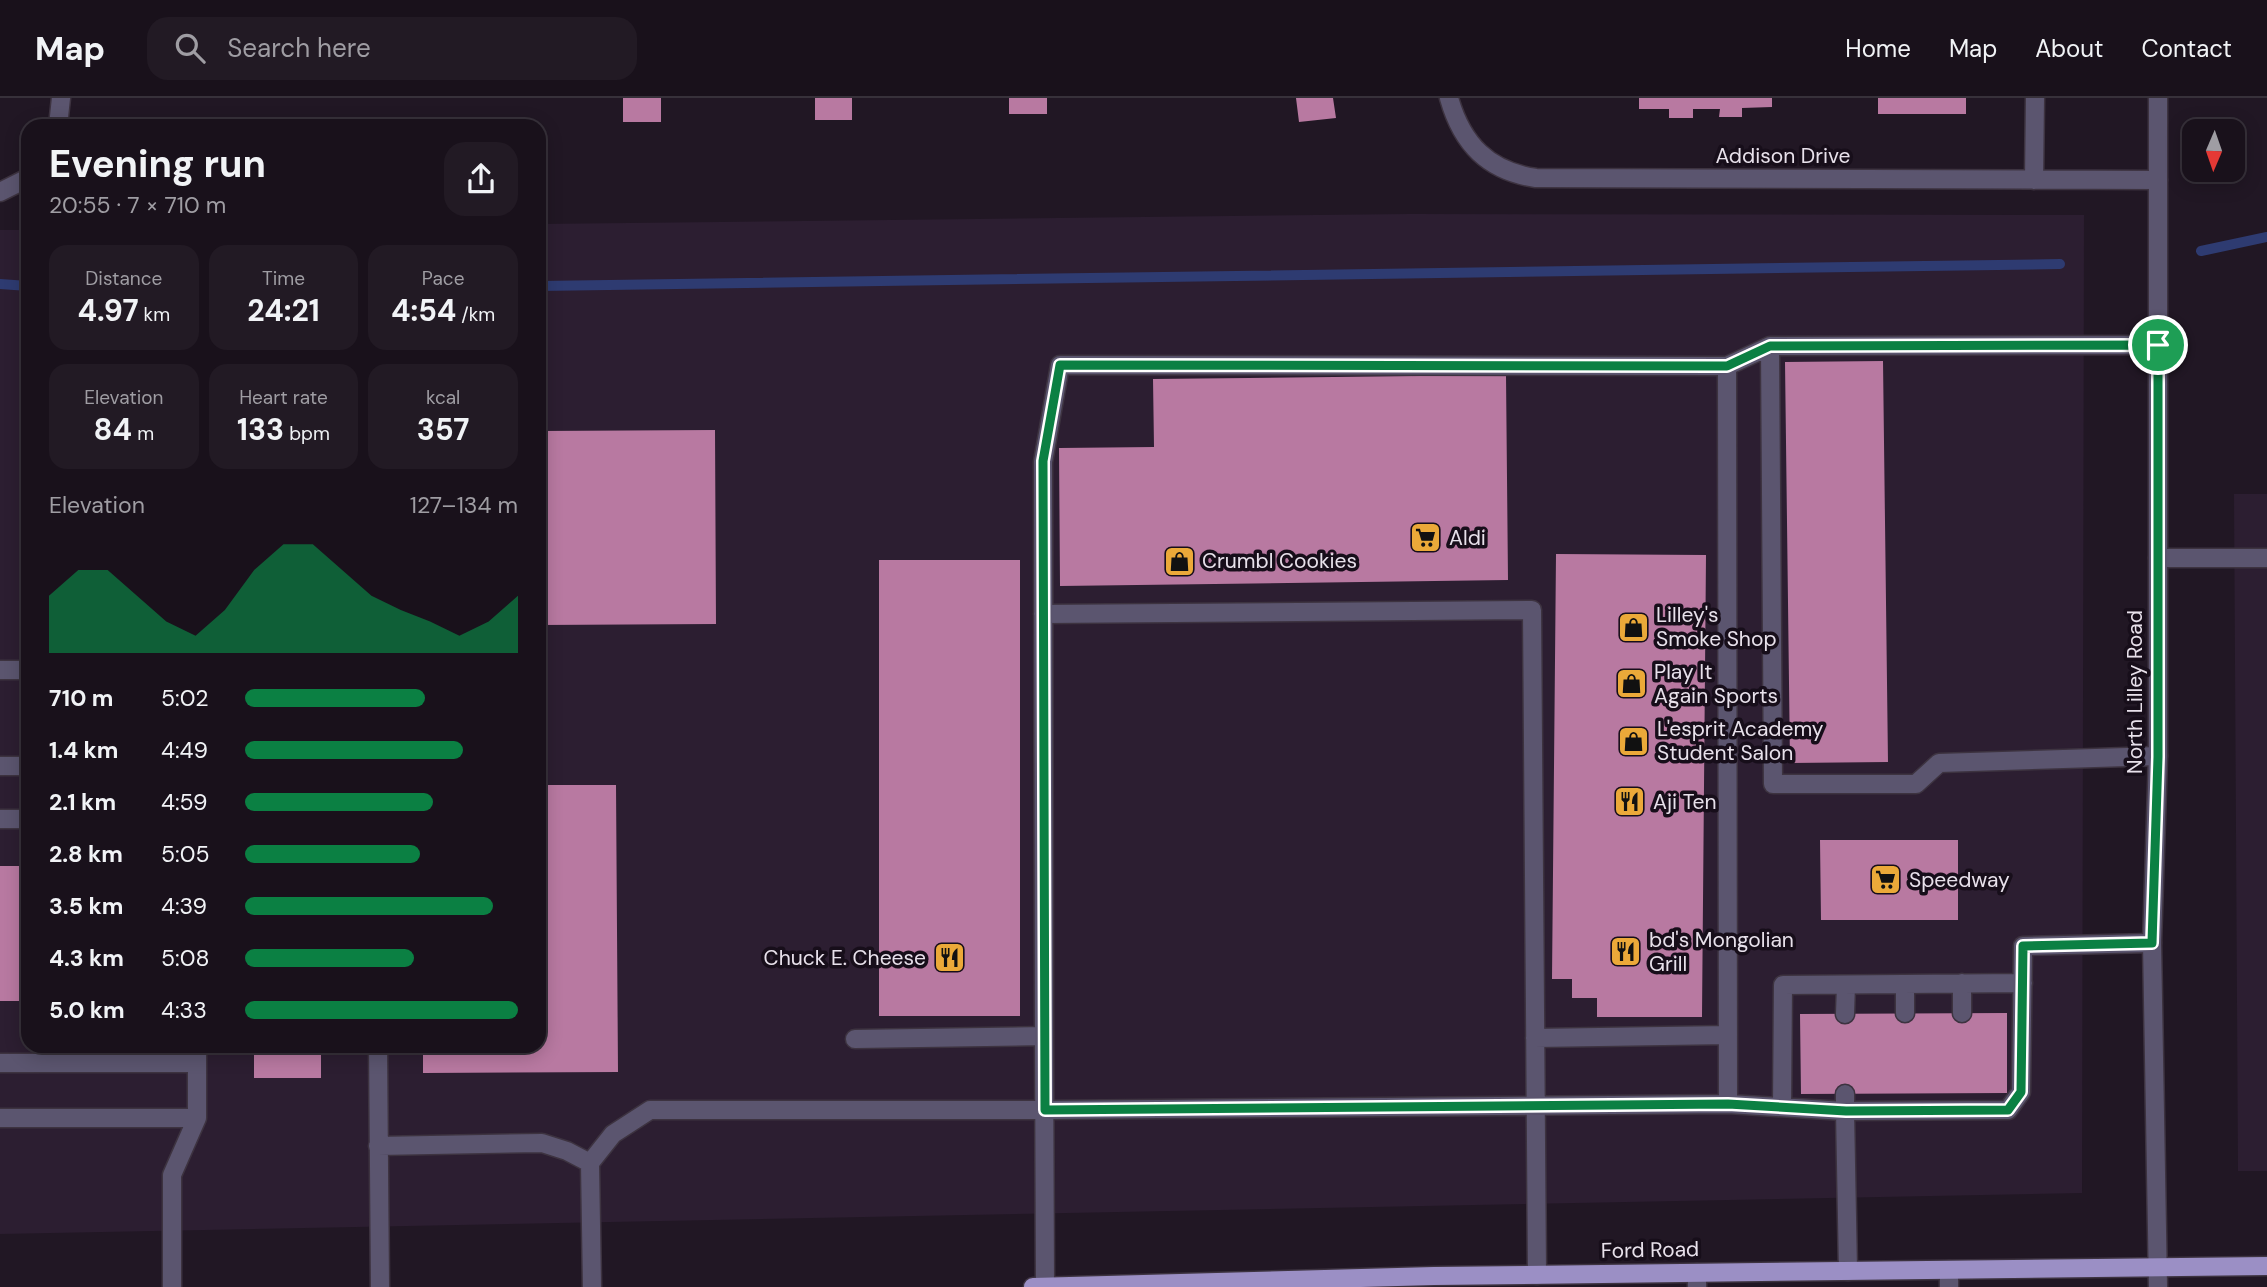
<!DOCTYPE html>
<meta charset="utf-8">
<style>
body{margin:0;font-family:"DM Sans",sans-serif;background:#221a24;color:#f1f3f6;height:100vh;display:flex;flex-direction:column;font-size:26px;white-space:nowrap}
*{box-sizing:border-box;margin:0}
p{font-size:23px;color:#9f9da3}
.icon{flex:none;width:38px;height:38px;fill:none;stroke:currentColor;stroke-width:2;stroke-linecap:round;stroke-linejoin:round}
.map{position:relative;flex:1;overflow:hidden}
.drawer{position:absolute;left:21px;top:21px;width:525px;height:934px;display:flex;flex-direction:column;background:#19111b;border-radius:21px;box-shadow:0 4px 18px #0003,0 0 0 2px #37313a}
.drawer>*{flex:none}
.needle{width:46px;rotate:182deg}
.tools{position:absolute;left:2182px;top:21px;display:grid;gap:14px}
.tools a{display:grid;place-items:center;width:63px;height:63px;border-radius:14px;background:#19111b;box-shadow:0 4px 18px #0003,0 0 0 2px #37313a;font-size:35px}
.pin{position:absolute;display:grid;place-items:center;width:60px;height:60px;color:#fff;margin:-30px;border:4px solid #fff;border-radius:50%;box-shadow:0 2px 7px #0007}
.round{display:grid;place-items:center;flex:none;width:74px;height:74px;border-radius:21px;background:#221a24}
.headline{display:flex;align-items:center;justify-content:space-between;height:119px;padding:0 28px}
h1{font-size:38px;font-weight:700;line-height:52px}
.figures{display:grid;grid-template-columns:repeat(3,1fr);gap:10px;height:119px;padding:7px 28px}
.figures div{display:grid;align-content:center;border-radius:18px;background:#221a24;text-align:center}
.figures b{font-size:30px;font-weight:700}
.figures small{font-size:19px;font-weight:400}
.figures p{font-size:19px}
.chart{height:196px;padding:14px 28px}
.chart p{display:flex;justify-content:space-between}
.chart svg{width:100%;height:126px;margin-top:7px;fill:#0b8043;opacity:.7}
ul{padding:0 28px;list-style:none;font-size:23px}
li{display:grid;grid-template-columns:112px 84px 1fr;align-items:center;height:52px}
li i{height:18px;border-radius:9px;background:#0b8043}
header{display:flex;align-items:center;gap:42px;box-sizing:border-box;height:98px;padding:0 35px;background:#19111b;border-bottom:2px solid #37313a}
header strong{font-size:33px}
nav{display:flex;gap:38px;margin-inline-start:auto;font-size:24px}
.search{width:490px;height:63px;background:#221a24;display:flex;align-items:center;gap:18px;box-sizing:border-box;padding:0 24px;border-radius:21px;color:#9f9da3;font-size:26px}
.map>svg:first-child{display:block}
</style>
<header>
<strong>Map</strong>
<div class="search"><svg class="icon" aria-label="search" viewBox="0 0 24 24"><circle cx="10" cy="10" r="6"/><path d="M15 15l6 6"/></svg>Search here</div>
<nav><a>Home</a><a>Map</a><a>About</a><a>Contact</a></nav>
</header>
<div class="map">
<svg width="2267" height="1189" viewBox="0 0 2267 1189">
<rect width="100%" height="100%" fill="#211724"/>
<path fill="#2c1e31" d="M 1410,116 L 2084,117 L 2082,1095 L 0,1136 L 0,132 L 28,132 L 28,948 L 539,948 L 539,126 Z
M 2234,396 L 2267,396 L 2267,1073 L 2238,1073 Z"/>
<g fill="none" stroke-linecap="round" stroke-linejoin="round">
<path stroke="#2e3b71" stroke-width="10" d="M 2201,153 L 2267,139
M 0,186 L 28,188
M 539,188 L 2060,166"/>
</g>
<path fill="#b879a1" d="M 623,0 L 661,0 L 661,24 L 623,24 Z
M 815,0 L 852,0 L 852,22 L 815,22 Z
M 1009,0 L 1047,0 L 1047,16 L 1009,16 Z
M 1296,0 L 1333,0 L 1336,20 L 1299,24 Z
M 1639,0 L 1772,0 L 1772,9 L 1742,10 L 1742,19 L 1719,19 L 1720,11 L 1693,11 L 1693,20 L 1669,20 L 1669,11 L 1639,11 Z
M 1878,0 L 1966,0 L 1966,16 L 1878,16 Z
M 1883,263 L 1888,664 L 1790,665 L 1785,264 Z
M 1506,277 L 1508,482 L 1060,488 L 1059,350 L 1154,349 L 1153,281 Z
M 715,332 L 716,526 L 539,527 L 539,333 Z
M 1556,456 L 1706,457 L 1702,919 L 1597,919 L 1597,900 L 1572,900 L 1572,881 L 1552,881 Z
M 879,462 L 1020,462 L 1020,918 L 879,918 Z
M 539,687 L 616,687 L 618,974 L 423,975 L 423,948 L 539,948 Z
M 1820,742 L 1958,742 L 1958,822 L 1821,822 Z
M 0,768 L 28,768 L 28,903 L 0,903 Z
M 2007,915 L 2007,995 L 1801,996 L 1800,916 Z
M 254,948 L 321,948 L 321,980 L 254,980 Z"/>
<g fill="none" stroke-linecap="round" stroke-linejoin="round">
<defs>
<path id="service" d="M 1727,268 L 1770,248
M 2158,460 L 2267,460
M 1043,516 L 1532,512 L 1537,1177
M 0,572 L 28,572
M 2158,658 L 1939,665 L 1916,686 L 1773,686 L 1770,248 L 2158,247
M 0,668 L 28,668
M 0,721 L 28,721
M 1962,885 L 1962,915
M 1905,915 L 1905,886
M 1845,916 L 1846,887
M 1535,940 L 1728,937
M 855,941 L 1044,938
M 378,948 L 380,1189
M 0,965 L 197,965
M 1728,1006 L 1845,1013 L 1845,996
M 1782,1009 L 1783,887 L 2023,885
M 0,1020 L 197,1020 L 172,1077 L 172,1189
M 197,1020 L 197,948
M 378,1048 L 542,1045 L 567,1053 L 590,1065 L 592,1189
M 590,1065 L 613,1036 L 650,1012 L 1045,1012 L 1728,1006 L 1727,268 L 1060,267 L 1043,364 L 1044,938 L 1045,1189
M 1949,1172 L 1949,1189
M 1848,1173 L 1845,1013 L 2008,1012 L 2021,994 L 2023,848 L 2152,845
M 1697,1175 L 1697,1189"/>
<path id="minor" d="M 1449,0 C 1462,46 1488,73 1536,80 L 2158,82
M 58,28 L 61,0
M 2034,82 L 2035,0
M 0,94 L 28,80"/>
<path id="tertiary" d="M 2158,1189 L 2152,845 L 2158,658 L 2158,0"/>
<path id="primary" d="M 1033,1189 L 1434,1178 L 2267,1168"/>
</defs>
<use href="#service" stroke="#3d3340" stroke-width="21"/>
<use href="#minor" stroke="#3d3340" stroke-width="21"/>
<use href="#tertiary" stroke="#3d3340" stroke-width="21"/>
<use href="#primary" stroke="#3d3340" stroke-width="21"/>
<use href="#service" stroke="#5b556f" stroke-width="18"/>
<use href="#minor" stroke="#5b556f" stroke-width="18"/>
<use href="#tertiary" stroke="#5b556f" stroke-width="18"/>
<use href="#primary" stroke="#9b8fc5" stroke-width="18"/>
</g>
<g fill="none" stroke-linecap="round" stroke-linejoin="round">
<defs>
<path id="route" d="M 2158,247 L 2158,659 L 2152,845 L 2023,848 L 2021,994 L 2008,1012 L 1846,1013 L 1728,1006 L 1045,1012 L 1043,363 L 1060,267 L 1727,268 L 1770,248 Z"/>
</defs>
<use href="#route" stroke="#fff" stroke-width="14"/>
<use href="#route" stroke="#0b8043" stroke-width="9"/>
</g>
<defs>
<symbol id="supermarket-square" viewBox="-11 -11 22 22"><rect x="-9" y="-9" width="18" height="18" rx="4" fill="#eba939" stroke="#170e1a"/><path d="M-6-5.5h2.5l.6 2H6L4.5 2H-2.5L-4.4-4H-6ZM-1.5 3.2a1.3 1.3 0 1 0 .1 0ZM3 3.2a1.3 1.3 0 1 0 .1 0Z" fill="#111"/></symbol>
<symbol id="shop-square" viewBox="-11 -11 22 22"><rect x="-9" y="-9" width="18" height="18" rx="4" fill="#eba939" stroke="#170e1a"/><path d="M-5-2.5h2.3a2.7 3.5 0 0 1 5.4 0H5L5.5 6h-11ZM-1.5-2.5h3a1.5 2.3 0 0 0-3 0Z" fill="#111"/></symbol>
<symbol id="restaurant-square" viewBox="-11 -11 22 22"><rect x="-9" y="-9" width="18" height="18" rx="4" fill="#eba939" stroke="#170e1a"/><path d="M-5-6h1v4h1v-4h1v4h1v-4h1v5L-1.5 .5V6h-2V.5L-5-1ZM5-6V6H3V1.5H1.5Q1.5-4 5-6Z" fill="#111"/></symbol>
</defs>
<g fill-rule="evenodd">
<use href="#supermarket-square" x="1408" y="422" width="35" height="35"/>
<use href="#shop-square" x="1162" y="446" width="35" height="35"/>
<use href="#shop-square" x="1616" y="512" width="35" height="35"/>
<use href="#shop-square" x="1614" y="568" width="35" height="35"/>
<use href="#shop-square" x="1616" y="626" width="35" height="35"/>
<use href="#restaurant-square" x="1612" y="686" width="35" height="35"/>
<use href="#supermarket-square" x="1868" y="764" width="35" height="35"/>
<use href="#restaurant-square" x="1608" y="836" width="35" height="35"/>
<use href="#restaurant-square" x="932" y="842" width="35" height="35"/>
</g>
<g text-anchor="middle" stroke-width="7" stroke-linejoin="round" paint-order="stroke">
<g font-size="21" fill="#e8e1eb" stroke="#170e1a">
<text x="1783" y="65">Addison Drive</text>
<text transform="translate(2135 594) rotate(-90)" y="7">North Lilley Road</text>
<text transform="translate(1650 1152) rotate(-1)" y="7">Ford Road</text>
</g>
<g font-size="21" fill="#e8e1eb" stroke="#170e1a" text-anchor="start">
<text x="1449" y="447">Aldi</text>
<text x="1202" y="470">Crumbl Cookies</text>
<text x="1656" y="524">Lilley's<tspan x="1656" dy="24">Smoke Shop</tspan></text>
<text x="1654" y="581">Play It<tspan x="1654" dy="24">Again Sports</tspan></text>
<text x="1657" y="638">L'esprit Academy<tspan x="1657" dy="24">Student Salon</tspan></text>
<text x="1653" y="711">Aji Ten</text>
<text x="1909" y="789">Speedway</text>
<text x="1649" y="849">bd's Mongolian<tspan x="1649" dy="24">Grill</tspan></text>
<text x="926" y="867" text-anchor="end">Chuck E. Cheese</text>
</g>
</g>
</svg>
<div class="tools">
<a><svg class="needle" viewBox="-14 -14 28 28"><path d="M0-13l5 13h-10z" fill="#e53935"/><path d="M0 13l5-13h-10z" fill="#9f9da3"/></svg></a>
</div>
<div class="pin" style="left:2158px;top:247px;background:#1e9e55"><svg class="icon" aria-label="arrive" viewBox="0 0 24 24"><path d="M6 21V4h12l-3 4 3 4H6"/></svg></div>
<section class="drawer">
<div class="headline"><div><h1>Evening run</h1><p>20:55 · 7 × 710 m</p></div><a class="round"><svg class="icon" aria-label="share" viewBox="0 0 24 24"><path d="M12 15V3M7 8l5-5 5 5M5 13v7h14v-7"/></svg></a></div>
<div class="figures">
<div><p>Distance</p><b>4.97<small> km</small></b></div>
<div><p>Time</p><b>24:21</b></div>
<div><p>Pace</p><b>4:54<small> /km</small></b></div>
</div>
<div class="figures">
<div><p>Elevation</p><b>84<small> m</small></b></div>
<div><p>Heart rate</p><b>133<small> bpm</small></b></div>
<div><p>kcal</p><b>357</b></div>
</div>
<div class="chart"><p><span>Elevation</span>127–134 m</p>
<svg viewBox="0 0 160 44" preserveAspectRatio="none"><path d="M0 44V24L10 15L20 15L30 24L40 33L50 38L60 29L70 15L80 6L90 6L100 15L110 24L120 29L130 33L140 38L150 33L160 24V44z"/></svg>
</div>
<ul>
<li><b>710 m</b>5:02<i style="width:66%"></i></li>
<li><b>1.4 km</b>4:49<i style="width:80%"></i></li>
<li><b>2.1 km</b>4:59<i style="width:69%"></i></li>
<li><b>2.8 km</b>5:05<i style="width:64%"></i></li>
<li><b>3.5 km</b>4:39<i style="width:91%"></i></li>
<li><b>4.3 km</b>5:08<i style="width:62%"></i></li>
<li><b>5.0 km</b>4:33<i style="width:100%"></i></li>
</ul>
</section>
</div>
